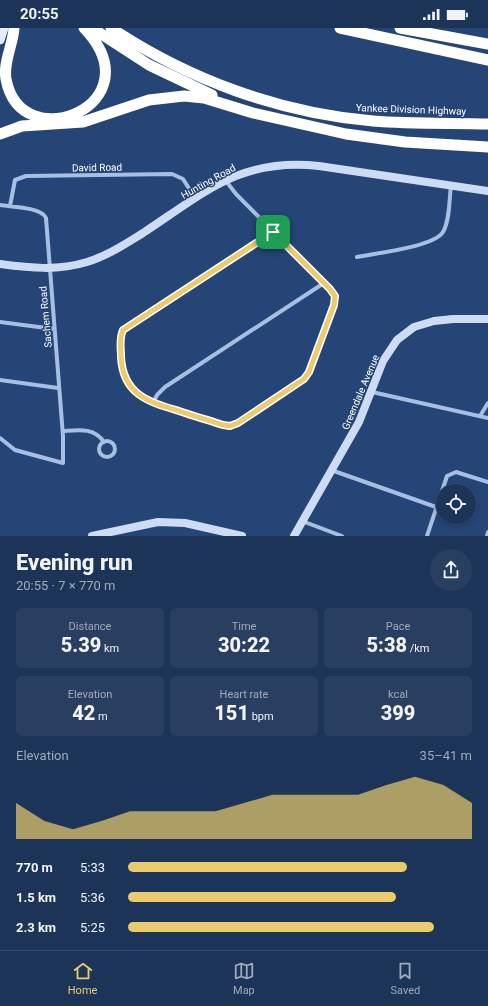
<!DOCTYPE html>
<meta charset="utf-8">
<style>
body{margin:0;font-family:Roboto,sans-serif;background:#293f61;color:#f1f3f6;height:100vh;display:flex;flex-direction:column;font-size:15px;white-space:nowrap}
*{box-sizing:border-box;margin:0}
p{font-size:13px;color:#a0aaba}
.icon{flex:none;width:22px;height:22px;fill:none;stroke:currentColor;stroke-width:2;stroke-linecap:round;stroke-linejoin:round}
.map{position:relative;height:508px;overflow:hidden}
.drawer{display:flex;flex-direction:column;background:#1c3458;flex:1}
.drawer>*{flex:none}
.controls{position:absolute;left:436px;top:456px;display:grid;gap:8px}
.controls a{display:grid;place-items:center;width:40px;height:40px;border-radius:50%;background:#1c3458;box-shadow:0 2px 6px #0003,0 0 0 1px #3a4f6e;font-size:20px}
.pin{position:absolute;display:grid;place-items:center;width:34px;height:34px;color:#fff;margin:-17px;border-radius:8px;box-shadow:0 2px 6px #0006}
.round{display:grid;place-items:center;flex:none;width:42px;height:42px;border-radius:21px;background:#293f61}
.summary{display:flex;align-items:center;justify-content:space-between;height:68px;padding:0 16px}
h1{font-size:22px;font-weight:800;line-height:30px}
.stats{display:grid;grid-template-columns:repeat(3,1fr);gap:6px;height:68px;padding:4px 16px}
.stats div{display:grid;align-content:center;border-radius:6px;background:#293f61;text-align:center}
.stats b{font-size:20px;font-weight:800}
.stats small{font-size:11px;font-weight:400}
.stats p{font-size:11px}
.chart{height:112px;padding:8px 16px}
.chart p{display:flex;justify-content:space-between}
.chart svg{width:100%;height:72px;margin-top:4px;fill:#ebcb6b;opacity:.7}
ul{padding:0 16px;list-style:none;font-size:13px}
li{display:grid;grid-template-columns:64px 48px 1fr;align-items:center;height:30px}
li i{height:10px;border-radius:5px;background:#ebcb6b}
.status{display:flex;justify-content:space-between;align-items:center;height:28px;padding:0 20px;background:#1c3458;direction:ltr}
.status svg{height:11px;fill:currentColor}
.dock{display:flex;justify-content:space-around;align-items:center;height:56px;border-top:1px solid #3a4f6e;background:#1c3458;font-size:11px;color:#a0aaba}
.dock a{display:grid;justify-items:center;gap:2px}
.dock .on{color:#ebcb6b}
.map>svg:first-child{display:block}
</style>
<div class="status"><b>20:55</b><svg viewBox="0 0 49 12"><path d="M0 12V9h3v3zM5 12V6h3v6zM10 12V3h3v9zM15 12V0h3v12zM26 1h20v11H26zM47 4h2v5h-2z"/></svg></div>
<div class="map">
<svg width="488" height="508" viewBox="0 0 488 508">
<rect width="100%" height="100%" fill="#254576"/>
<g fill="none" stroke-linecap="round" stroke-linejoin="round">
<path stroke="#a6bfe2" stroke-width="4" d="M 226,153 L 236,166 L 330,261 L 335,268 L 334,277 L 309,344 L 304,351 L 238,395 L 230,398 L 223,397 C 208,392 193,388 179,383 C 149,374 123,367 121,329 C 121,321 119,310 123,302 L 273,204
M 0,177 C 12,179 41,179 46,190 L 63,408 L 63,435 L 15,422 L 0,410
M 10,178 L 15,152 L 26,148 L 172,146 L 183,151 L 195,170
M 357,229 C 376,225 434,219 443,204 C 450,192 449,172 451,158
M 0,294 L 54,301
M 0,352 L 58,360
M 372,364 L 488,390
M 153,375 L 157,367 L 165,359 L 324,255
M 480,388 L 488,375
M 63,403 C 78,402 94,399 104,414
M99 421a8 8 0 1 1 16 0a8 8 0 1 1-16 0Z
M 331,442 L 436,479
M 302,493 L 342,508
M 427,508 L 447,448 L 456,444 L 488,454
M 487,508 L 488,504"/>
<path stroke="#cedcf3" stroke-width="8" d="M 0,236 C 30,240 58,243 87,234 C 107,228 125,216 143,205 C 204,165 241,129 319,138 L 488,163
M 92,508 L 158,494 L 185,495 L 242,508
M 294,508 L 359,394 L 383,333 L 397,312 L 414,299 L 434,293 L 453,291 L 488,291"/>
<path stroke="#e4ecfb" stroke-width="9" d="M 0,12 L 4,0"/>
<path stroke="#fff" stroke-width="11" d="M 14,0 C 13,17 3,34 6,51 C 21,132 157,76 84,0
M 92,0 L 149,37 L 212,67
M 111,0 C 189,52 280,85 373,93 C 411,96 450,95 488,96
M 340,0 L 488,32
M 400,0 L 488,16
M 0,106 L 22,98 L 83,94 L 149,72 L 184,68 L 204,70 L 253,85 L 346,106 L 405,114 L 488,119"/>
</g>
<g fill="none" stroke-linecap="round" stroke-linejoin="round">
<defs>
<path id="route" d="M 273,204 L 330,261 L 335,268 L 334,277 L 309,344 L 304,351 L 238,395 L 230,398 L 223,397 C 208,392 193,388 179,383 C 149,374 123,367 121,329 C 121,321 119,310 123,302 Z"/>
</defs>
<use href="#route" stroke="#fff" stroke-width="8"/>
<use href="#route" stroke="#ebcb6b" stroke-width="5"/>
</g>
<g text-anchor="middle" stroke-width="3" stroke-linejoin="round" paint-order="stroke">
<g font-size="10" fill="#fff" stroke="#254576">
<text transform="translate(411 81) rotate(2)" y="4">Yankee Division Highway</text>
<text transform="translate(97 139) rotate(-1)" y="4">David Road</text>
<text transform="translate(208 153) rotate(-29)" y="4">Hunting Road</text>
<text transform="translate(45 289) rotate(-95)" y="4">Sachem Road</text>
<text transform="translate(360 364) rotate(-67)" y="4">Greendale Avenue</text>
</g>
</g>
</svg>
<div class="controls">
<a><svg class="icon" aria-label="locate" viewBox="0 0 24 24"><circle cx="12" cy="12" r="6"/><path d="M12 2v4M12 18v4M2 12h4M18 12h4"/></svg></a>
</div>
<div class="pin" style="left:273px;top:204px;background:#1e9e55"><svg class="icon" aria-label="arrive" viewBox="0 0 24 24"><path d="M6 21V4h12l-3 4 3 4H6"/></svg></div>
</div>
<section class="drawer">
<div class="summary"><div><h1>Evening run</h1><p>20:55 · 7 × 770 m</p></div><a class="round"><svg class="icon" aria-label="share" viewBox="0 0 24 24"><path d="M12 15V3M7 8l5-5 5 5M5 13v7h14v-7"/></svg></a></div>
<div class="stats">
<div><p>Distance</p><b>5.39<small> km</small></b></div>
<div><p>Time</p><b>30:22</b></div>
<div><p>Pace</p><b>5:38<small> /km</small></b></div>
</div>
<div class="stats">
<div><p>Elevation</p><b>42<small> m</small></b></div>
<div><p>Heart rate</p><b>151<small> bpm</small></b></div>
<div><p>kcal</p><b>399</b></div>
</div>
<div class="chart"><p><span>Elevation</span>35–41 m</p>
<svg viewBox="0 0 160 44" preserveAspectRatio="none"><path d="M0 44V22L10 33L20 38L30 33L40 27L50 27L60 27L70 27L80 22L90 17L100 17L110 17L120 17L130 11L140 6L150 11L160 22V44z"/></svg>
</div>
<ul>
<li><b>770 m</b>5:33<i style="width:81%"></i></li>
<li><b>1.5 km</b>5:36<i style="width:78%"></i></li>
<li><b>2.3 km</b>5:25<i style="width:89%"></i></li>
</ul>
</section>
<nav class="dock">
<a class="on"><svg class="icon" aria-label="home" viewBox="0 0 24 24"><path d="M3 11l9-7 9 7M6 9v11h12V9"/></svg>Home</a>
<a><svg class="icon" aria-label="map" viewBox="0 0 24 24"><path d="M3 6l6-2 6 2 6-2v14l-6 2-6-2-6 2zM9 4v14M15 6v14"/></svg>Map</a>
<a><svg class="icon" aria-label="saved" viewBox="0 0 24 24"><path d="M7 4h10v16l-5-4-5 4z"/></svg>Saved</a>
</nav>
